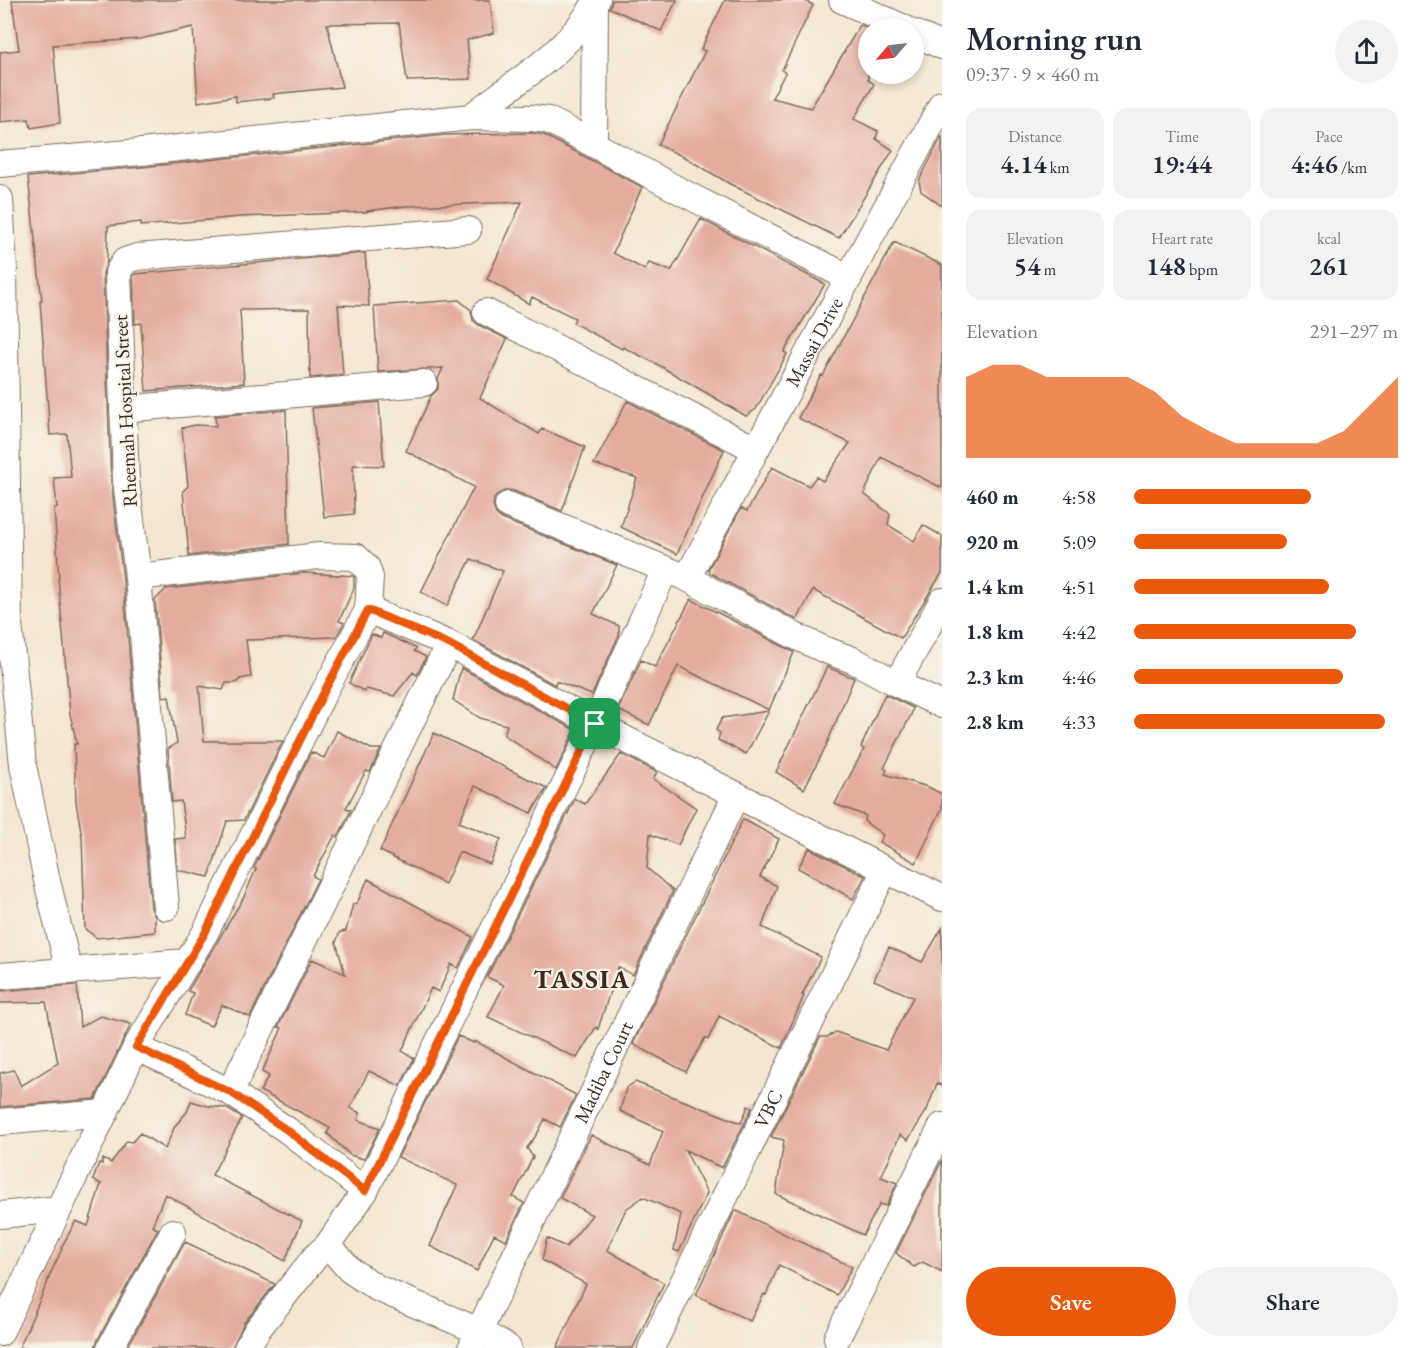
<!DOCTYPE html>
<meta charset="utf-8">
<style>
body{margin:0;font-family:"EB Garamond",serif;background:#f2f2f3;color:#1f2937;height:100vh;display:flex;flex-direction:column;font-size:22px;white-space:nowrap}
*{box-sizing:border-box;margin:0}
p{font-size:20px;color:#747a83}
.icon{flex:none;width:33px;height:33px;fill:none;stroke:currentColor;stroke-width:2;stroke-linecap:round;stroke-linejoin:round}
.map{position:relative;flex:1;overflow:hidden}
.panel{display:flex;flex-direction:column;background:#fff;width:480px}
.panel>*{flex:none}
.needle{width:39px;rotate:242deg}
.buttons{position:absolute;left:858px;top:18px;display:grid;gap:12px}
.buttons a{display:grid;place-items:center;width:66px;height:66px;border-radius:50%;background:#fff;box-shadow:0 3px 9px #0003;font-size:30px}
.pin{position:absolute;display:grid;place-items:center;width:51px;height:51px;color:#fff;margin:-26px;border-radius:12px;box-shadow:0 3px 9px #0006}
.round{display:grid;place-items:center;flex:none;width:63px;height:63px;border-radius:32px;background:#f2f2f3}
.head{display:flex;align-items:center;justify-content:space-between;height:102px;padding:0 24px}
h1{font-size:33px;font-weight:600;line-height:45px}
.stats{display:grid;grid-template-columns:repeat(3,1fr);gap:9px;height:102px;padding:6px 24px}
.stats div{display:grid;align-content:center;border-radius:15px;background:#f2f2f3;text-align:center}
.stats b{font-size:26px;font-weight:600}
.stats small{font-size:16px;font-weight:400}
.stats p{font-size:16px}
.chart{height:168px;padding:12px 24px}
.chart p{display:flex;justify-content:space-between}
.chart svg{width:100%;height:108px;margin-top:6px;fill:#ea580c;opacity:.7}
.action{display:flex;gap:12px;margin-top:auto;padding:12px 24px}
.action a{flex:1;height:69px;border-radius:36px;background:#ea580c;color:#fff;font-size:24px;font-weight:600;line-height:69px;text-align:center}
.action a+a{background:#f2f2f3;color:#1f2937}
ul{padding:0 24px;list-style:none;font-size:20px}
li{display:grid;grid-template-columns:96px 72px 1fr;align-items:center;height:45px}
li i{height:15px;border-radius:8px;background:#ea580c}
main{display:flex;flex:1;min-height:0}
.map>svg:first-child{display:block}
</style>
<main>
<div class="map">
<svg width="942" height="1348" viewBox="0 0 942 1348">
<rect width="100%" height="100%" fill="#f7f3e8"/>
<filter id="ink" filterUnits="userSpaceOnUse"><feTurbulence type="fractalNoise" baseFrequency=".0167" numOctaves="2"/><feDisplacementMap in="SourceGraphic" scale="12" xChannelSelector="R" yChannelSelector="G"/><feConvolveMatrix kernelMatrix="1 2 1 2 8 2 1 2 1" color-interpolation-filters="sRGB"/></filter>
<filter id="wash" filterUnits="userSpaceOnUse"><feTurbulence type="fractalNoise" baseFrequency=".008" numOctaves="4" result="noise"/><feDisplacementMap in="SourceGraphic" scale="24" xChannelSelector="R" yChannelSelector="G"/><feGaussianBlur stdDeviation="1.35" result="paint"/><feColorMatrix in="noise" values="0 0 0 0 0 0 0 0 0 0 0 0 0 0 0 0 0 1.4 0 .05"/><feComposite in="paint" operator="in"/></filter>
<g filter="url(#wash)">
<rect width="100%" height="100%" fill="#f4e6d1"/>
<g id="blocks">
<path fill="#e4ac9f" d="M 12,0 L 490,0 L 494,33 L 467,40 L 471,79 L 407,81 L 399,23 L 327,24 L 342,87 L 273,94 L 274,98 L 236,102 L 236,96 L 198,102 L 193,27 L 140,39 L 53,45 L 60,123 L 31,128 L 29,119 L 0,122 L 0,52 L 19,50 Z
M 612,0 L 677,0 L 661,31 L 610,8 Z
M 725,0 L 804,0 L 813,5 L 782,70 L 785,73 L 772,98 L 811,108 L 860,25 L 868,28 L 868,80 L 874,84 L 854,119 L 878,131 L 876,139 L 893,150 L 839,238 L 730,184 L 686,158 L 658,145 L 705,51 L 701,49 Z
M 532,133 L 544,135 L 642,187 L 613,253 L 645,270 L 649,263 L 671,271 L 701,219 L 825,284 L 784,352 L 787,354 L 756,409 L 746,416 L 655,363 L 623,347 L 622,349 L 573,323 L 575,318 L 532,297 L 529,304 L 487,279 L 522,202 L 406,206 L 367,211 L 367,212 L 240,217 L 141,226 L 141,222 L 108,226 L 107,262 L 103,273 L 111,481 L 123,579 L 151,908 L 155,916 L 155,932 L 97,938 L 85,929 L 82,837 L 76,802 L 74,744 L 77,744 L 70,714 L 58,578 L 59,578 L 54,508 L 57,508 L 54,478 L 71,477 L 67,434 L 50,435 L 40,301 L 42,301 L 28,177 L 142,167 L 445,135 Z
M 942,136 L 942,206 L 921,191 L 919,181 Z
M 894,242 L 942,265 L 942,488 L 881,457 L 864,494 L 890,514 L 888,525 L 914,541 L 923,525 L 942,536 L 942,573 L 901,638 L 813,590 L 797,620 L 710,573 L 708,570 L 741,508 L 747,511 L 772,467 L 809,486 L 816,477 L 823,481 L 850,443 L 798,418 L 821,375 L 823,376 Z
M 365,253 L 369,306 L 338,305 L 343,375 L 310,378 L 309,309 L 240,310 L 244,383 L 146,391 L 141,323 L 135,324 L 133,276 L 135,274 Z
M 459,300 L 471,310 L 473,320 L 479,325 L 507,339 L 480,398 L 539,434 L 542,429 L 585,447 L 562,511 L 514,491 L 507,490 L 498,494 L 494,499 L 493,506 L 496,514 L 502,519 L 617,565 L 593,614 L 619,626 L 619,635 L 592,695 L 556,681 L 555,685 L 473,640 L 503,571 L 471,559 L 447,606 L 421,592 L 474,487 L 406,451 L 431,396 L 438,389 L 438,379 L 443,368 L 378,372 L 374,306 Z
M 627,401 L 724,450 L 677,554 L 621,527 L 637,478 L 594,464 Z
M 379,402 L 384,466 L 353,465 L 354,514 L 324,517 L 312,408 Z
M 286,410 L 289,544 L 189,556 L 183,491 L 188,486 L 182,428 L 195,425 L 216,426 L 215,416 Z
M 304,573 L 354,576 L 354,588 L 339,621 L 344,623 L 336,637 L 246,640 L 251,677 L 240,679 L 236,683 L 226,683 L 223,690 L 199,686 L 204,741 L 283,741 L 244,820 L 227,821 L 209,877 L 178,870 L 175,839 L 186,838 L 181,801 L 172,802 L 168,749 L 177,743 L 169,696 L 163,697 L 155,600 L 166,589 Z
M 691,599 L 794,652 L 769,710 L 678,666 L 649,725 L 618,710 L 641,660 L 655,667 Z
M 383,633 L 416,648 L 414,651 L 426,657 L 417,675 L 413,672 L 394,696 L 366,689 L 365,692 L 349,683 L 372,634 L 381,638 Z
M 827,667 L 854,678 L 826,746 L 804,789 L 776,772 Z
M 461,668 L 575,730 L 556,770 L 504,735 L 507,725 L 480,718 L 453,700 Z
M 885,694 L 913,708 L 911,715 L 884,768 L 887,770 L 885,774 L 928,787 L 942,794 L 942,808 L 916,863 L 879,842 L 883,835 L 864,821 L 866,816 L 835,804 L 864,749 L 861,747 Z
M 769,711 L 746,754 L 718,740 L 720,733 L 716,730 L 722,718 Z
M 337,731 L 371,749 L 381,749 L 370,772 L 366,771 L 346,808 L 351,810 L 338,837 L 335,835 L 313,876 L 318,879 L 250,1017 L 222,1005 L 211,1026 L 185,1015 L 193,993 L 188,991 L 189,989 L 244,897 L 256,869 L 254,868 L 311,752 L 324,758 Z
M 434,733 L 547,788 L 531,813 L 475,786 L 459,822 L 501,839 L 490,864 L 459,852 L 445,884 L 380,851 Z
M 621,754 L 657,772 L 653,779 L 696,808 L 678,845 L 650,834 L 647,868 L 673,891 L 633,975 L 618,967 L 598,1029 L 596,1027 L 577,1058 L 488,1017 L 504,985 L 487,977 L 575,799 L 585,804 Z
M 743,819 L 779,839 L 760,877 L 777,886 L 762,927 L 821,957 L 802,995 L 804,996 L 781,1048 L 719,1016 L 708,1040 L 705,1038 L 686,1072 L 633,1044 Z
M 809,848 L 865,876 L 853,899 L 798,868 Z
M 368,879 L 473,937 L 458,968 L 451,964 L 439,992 L 431,988 L 402,1051 L 414,1058 L 400,1086 L 369,1071 L 350,1108 L 360,1113 L 358,1120 L 380,1128 L 364,1159 L 350,1155 L 327,1133 L 330,1128 L 260,1091 L 269,1076 L 262,1072 L 282,1028 L 278,1027 L 312,959 L 345,974 L 336,942 L 340,932 L 346,931 L 353,904 L 357,903 Z
M 942,928 L 942,1086 L 937,1083 L 927,1110 L 908,1140 L 900,1135 L 881,1177 L 897,1183 L 886,1206 L 880,1204 L 863,1235 L 776,1194 L 784,1140 L 771,1137 L 820,1037 L 827,1037 L 836,1032 L 886,1050 L 913,997 L 874,980 L 889,947 L 922,962 Z
M 77,985 L 80,1027 L 100,1016 L 131,1024 L 95,1099 L 0,1107 L 0,1073 L 14,1070 L 21,1086 L 58,1063 L 46,1002 L 0,1003 L 0,991 Z
M 458,1036 L 474,1043 L 475,1041 L 576,1095 L 560,1127 L 545,1119 L 537,1134 L 527,1148 L 533,1157 L 513,1197 L 524,1203 L 506,1240 L 494,1234 L 477,1271 L 430,1246 L 457,1185 L 398,1157 Z
M 635,1082 L 741,1123 L 748,1106 L 752,1108 L 722,1168 L 685,1150 L 707,1193 L 679,1252 L 674,1250 L 681,1214 L 643,1197 L 626,1209 L 607,1250 L 664,1283 L 633,1348 L 557,1348 L 586,1284 L 542,1260 L 547,1238 L 566,1247 L 592,1215 L 560,1198 L 591,1135 L 650,1165 L 663,1131 L 620,1111 L 626,1088 Z
M 191,1101 L 208,1106 L 226,1108 L 242,1118 L 212,1175 L 302,1221 L 285,1261 L 165,1194 L 152,1226 L 158,1229 L 97,1341 L 95,1348 L 19,1348 L 49,1279 L 48,1279 L 62,1249 L 61,1248 L 76,1221 L 88,1226 L 101,1184 L 93,1180 L 99,1163 L 102,1164 L 103,1159 L 111,1163 L 127,1141 L 132,1142 L 140,1133 L 165,1149 L 175,1126 L 187,1112 Z
M 942,1160 L 942,1272 L 923,1262 L 914,1267 L 896,1253 Z
M 735,1210 L 852,1267 L 837,1295 L 779,1265 L 766,1295 L 764,1294 L 750,1321 L 696,1295 Z
M 185,1242 L 275,1284 L 244,1323 L 232,1348 L 127,1348 Z"/>
</g>
</g>
<g filter="url(#ink)">
<use href="#blocks" fill-opacity="0" stroke="#7c6c5d" stroke-width="1.5"/>
<g fill="none" stroke-linecap="round" stroke-linejoin="round">
<defs>
<g id="minor">
<path d="M 842,0 L 904,28"/>
<path d="M 914,33 L 942,46"/>
<path d="M 471,117 C 519,78 566,56 597,0"/>
<path d="M 594,144 L 595,4"/>
<path d="M 0,164 L 141,152 L 471,117 L 532,118 L 548,120 L 562,127 L 682,192 L 849,278"/>
<path d="M 0,199 L 4,269 L 9,624 L 23,765 L 47,881 L 69,971"/>
<path d="M 486,312 L 755,449"/>
<path d="M 123,409 L 424,383"/>
<path d="M 508,505 L 687,578 L 795,636 L 823,649 L 853,660 L 898,684 L 905,668 L 942,601"/>
<path id="s1" d="M 687,578 L 942,104"/>
<path d="M 368,610 L 449,644 L 595,724 L 942,898"/>
<path d="M 898,684 L 942,705"/>
<path d="M 166,907 L 138,577 L 126,480 L 118,272 L 125,261 L 137,257 L 468,230"/>
<path d="M 0,976 L 188,962"/>
<path d="M 136,1047 L 230,1092 L 287,1130 L 365,1191"/>
<path d="M 230,1092 L 449,644"/>
<path d="M 0,1122 L 105,1113"/>
<path d="M 0,1215 L 59,1209"/>
<path d="M 328,1245 L 350,1270 L 377,1288 L 479,1331 L 508,1348"/>
<path d="M 0,1333 L 136,1047 L 205,933 L 324,692 L 368,610 L 370,577 L 367,568 L 356,557 L 319,556 L 138,577"/>
<path d="M 837,1338 L 942,1126"/>
<path d="M 110,1348 L 173,1232"/>
<path d="M 247,1348 L 257,1330 L 316,1256 L 328,1245 L 365,1191 L 595,724 L 665,570"/>
<path id="s2" d="M 471,1348 L 736,795"/>
<path id="s3" d="M 651,1348 L 885,870"/>
</g>
</defs>
<use href="#minor" stroke="#7c6c5d" stroke-width="28"/>
<use href="#minor" stroke="#fff" stroke-width="26"/>
</g>
</g>
<g fill="none" stroke-linecap="round" stroke-linejoin="round" filter="url(#ink)">
<defs>
<path id="route" d="M 368,610 L 449,644 L 595,724 L 365,1191 L 287,1130 L 230,1092 L 136,1047 L 205,933 L 324,692 Z"/>
</defs>
<use href="#route" stroke="#fff" stroke-width="12"/>
<use href="#route" stroke="#ea580c" stroke-width="8"/>
</g>
<g text-anchor="middle" stroke-width="4.5" stroke-linejoin="round" paint-order="stroke">
<g font-size="20" fill="#3b2a1e" stroke="#f7f3e8">
<text dy="7" stroke="none"><textPath href="#s1" startOffset="268">Massai Drive</textPath></text>
<text transform="translate(125 411) rotate(-93)" y="7">Rheemah Hospital Street</text>
<text dy="7" stroke="none"><textPath href="#s2" startOffset="306">Madiba Court</textPath></text>
<text dy="7" stroke="none"><textPath href="#s3" startOffset="266">VBC</textPath></text>
</g>
<g font-size="26" font-weight="bold" letter-spacing="1.5" fill="#3b2a1e" stroke="#f7f3e8">
<text x="582" y="988">TASSIA</text>
</g>
</g>
</svg>
<div class="buttons">
<a><svg class="needle" viewBox="-14 -14 28 28"><path d="M0-13l5 13h-10z" fill="#e53935"/><path d="M0 13l5-13h-10z" fill="#747a83"/></svg></a>
</div>
<div class="pin" style="left:595px;top:724px;background:#1e9e55"><svg class="icon" aria-label="arrive" viewBox="0 0 24 24"><path d="M6 21V4h12l-3 4 3 4H6"/></svg></div>
</div>
<section class="panel">
<div class="head"><div><h1>Morning run</h1><p>09:37 · 9 × 460 m</p></div><a class="round"><svg class="icon" aria-label="share" viewBox="0 0 24 24"><path d="M12 15V3M7 8l5-5 5 5M5 13v7h14v-7"/></svg></a></div>
<div class="stats">
<div><p>Distance</p><b>4.14<small> km</small></b></div>
<div><p>Time</p><b>19:44</b></div>
<div><p>Pace</p><b>4:46<small> /km</small></b></div>
</div>
<div class="stats">
<div><p>Elevation</p><b>54<small> m</small></b></div>
<div><p>Heart rate</p><b>148<small> bpm</small></b></div>
<div><p>kcal</p><b>261</b></div>
</div>
<div class="chart"><p><span>Elevation</span>291–297 m</p>
<svg viewBox="0 0 160 44" preserveAspectRatio="none"><path d="M0 44V11L10 6L20 6L30 11L40 11L50 11L60 11L70 17L80 27L90 33L100 38L110 38L120 38L130 38L140 33L150 22L160 11V44z"/></svg>
</div>
<ul>
<li><b>460 m</b>4:58<i style="width:67%"></i></li>
<li><b>920 m</b>5:09<i style="width:58%"></i></li>
<li><b>1.4 km</b>4:51<i style="width:74%"></i></li>
<li><b>1.8 km</b>4:42<i style="width:84%"></i></li>
<li><b>2.3 km</b>4:46<i style="width:79%"></i></li>
<li><b>2.8 km</b>4:33<i style="width:95%"></i></li>
</ul>
<div class="action"><a>Save</a><a>Share</a></div>
</section>
</main>
